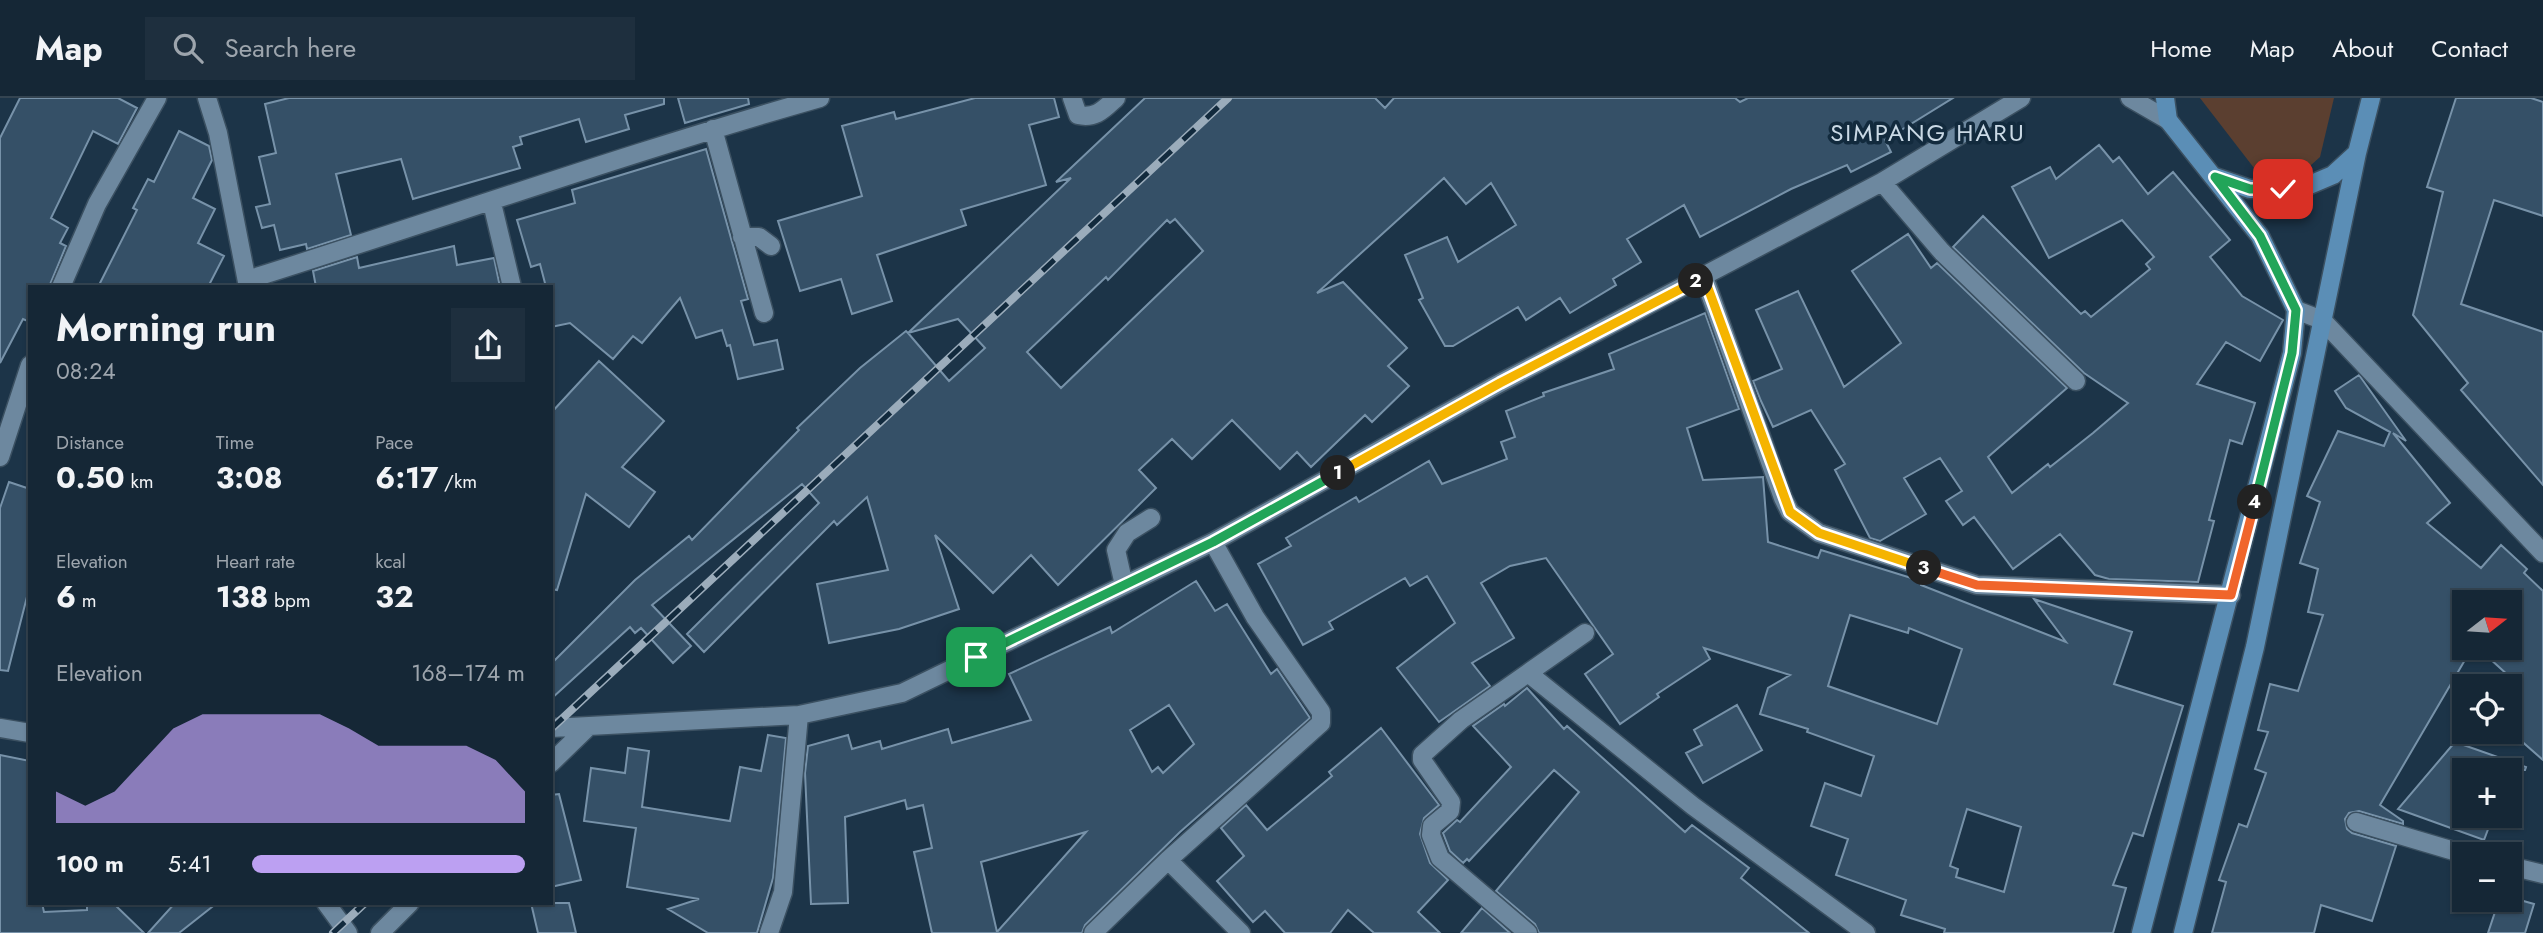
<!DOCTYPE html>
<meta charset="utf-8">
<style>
body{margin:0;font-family:Jost,sans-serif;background:#1e2f3e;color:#f1f3f6;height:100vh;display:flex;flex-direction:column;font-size:26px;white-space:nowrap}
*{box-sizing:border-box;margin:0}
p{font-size:23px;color:#9da5ad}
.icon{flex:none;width:38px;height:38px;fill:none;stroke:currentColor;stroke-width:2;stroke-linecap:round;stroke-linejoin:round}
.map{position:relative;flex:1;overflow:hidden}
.drawer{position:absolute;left:28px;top:187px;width:525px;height:620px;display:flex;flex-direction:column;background:#152736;border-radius:0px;box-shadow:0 2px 5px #0004,0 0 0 2px #344451}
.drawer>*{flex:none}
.needle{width:46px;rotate:73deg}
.controls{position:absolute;left:2452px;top:492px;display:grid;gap:14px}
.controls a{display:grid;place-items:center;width:70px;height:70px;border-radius:0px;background:#152736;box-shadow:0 2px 5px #0004,0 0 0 2px #344451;font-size:35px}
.pin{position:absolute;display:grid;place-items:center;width:60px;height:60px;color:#fff;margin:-30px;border-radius:14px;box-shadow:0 4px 10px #0006}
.km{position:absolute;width:35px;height:35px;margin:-18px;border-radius:50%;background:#222;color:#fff;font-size:19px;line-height:35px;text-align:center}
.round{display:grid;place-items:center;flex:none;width:74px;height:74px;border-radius:0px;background:#1e2f3e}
.overview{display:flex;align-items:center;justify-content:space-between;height:119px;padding:0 28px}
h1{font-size:38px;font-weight:700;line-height:52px}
.stats{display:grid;grid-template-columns:repeat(3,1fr);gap:10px;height:119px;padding:7px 28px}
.stats div{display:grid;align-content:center}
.stats b{font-size:30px;font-weight:700}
.stats small{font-size:19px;font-weight:400}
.stats p{font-size:19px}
.chart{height:196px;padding:14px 28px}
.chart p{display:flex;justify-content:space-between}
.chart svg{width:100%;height:126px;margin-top:7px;fill:#bca0f2;opacity:.7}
ul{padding:0 28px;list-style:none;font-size:23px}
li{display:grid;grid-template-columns:112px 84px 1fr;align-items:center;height:52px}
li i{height:18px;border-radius:9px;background:#bca0f2}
header{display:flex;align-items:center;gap:42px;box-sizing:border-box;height:98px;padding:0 35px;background:#152736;border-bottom:2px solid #344451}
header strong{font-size:33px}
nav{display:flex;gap:38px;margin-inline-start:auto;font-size:24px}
.search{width:490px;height:63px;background:#1e2f3e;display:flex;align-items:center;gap:18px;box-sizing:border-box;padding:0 24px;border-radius:0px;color:#9da5ad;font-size:26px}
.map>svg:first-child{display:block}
</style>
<header>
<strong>Map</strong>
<div class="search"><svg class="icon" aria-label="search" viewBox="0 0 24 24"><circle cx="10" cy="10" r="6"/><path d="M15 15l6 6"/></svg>Search here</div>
<nav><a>Home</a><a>Map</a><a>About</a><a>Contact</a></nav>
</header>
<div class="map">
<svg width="2543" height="835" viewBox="0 0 2543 835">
<rect width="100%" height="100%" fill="#1c3448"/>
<path fill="#5b3f30" d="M 2200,0 L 2334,0 L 2320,59 L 2301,76 L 2264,77 L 2254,70 Z"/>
<path fill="#355067" stroke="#7792a9" stroke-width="2" fill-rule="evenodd" d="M 20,0 L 118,0 L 137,10 L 118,46 L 93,33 L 51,120 L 68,130 L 60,145 L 66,148 L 49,189 L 30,189 L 30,224 L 23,221 L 0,265 L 0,40 Z
M 289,0 L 664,0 L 664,6 L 625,17 L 629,31 L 586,44 L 579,21 L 520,39 L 522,46 L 513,49 L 520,70 L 413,101 L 401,61 L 336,76 L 351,137 L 307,151 L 306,146 L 280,152 L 274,127 L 262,130 L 256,109 L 270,106 L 259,59 L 276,55 L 265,6 Z
M 678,0 L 748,0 L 749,6 L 685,25 Z
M 975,0 L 1054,0 L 1059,19 L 1029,27 L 1046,87 L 961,112 L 966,127 L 877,157 L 892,203 L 852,216 L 841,181 L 800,193 L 778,123 L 862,98 L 842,28 L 894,14 L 896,21 Z
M 1145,0 L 1375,0 L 1385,10 L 1394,0 L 1735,0 L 1740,4 L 1748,0 L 1953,0 L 1885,42 L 1891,54 L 1851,74 L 1847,67 L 1791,91 L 1700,139 L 1684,107 L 1627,141 L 1641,164 L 1613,181 L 1616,187 L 1570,215 L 1560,200 L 1526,222 L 1518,209 L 1453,248 L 1445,248 L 1419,202 L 1423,200 L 1405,157 L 1447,139 L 1458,164 L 1516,127 L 1491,85 L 1466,106 L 1444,80 L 1317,195 L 1343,184 L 1407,250 L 1388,268 L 1409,288 L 1372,324 L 1365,317 L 1311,369 L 1297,354 L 1280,371 L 1232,322 L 1192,361 L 1172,341 L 1139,372 L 1156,390 L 1058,487 L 1031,457 L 993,495 L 935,437 L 959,511 L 899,531 L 829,545 L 817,486 L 888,472 L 867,399 L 837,427 L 834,423 L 704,554 L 687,536 L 819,405 L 802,386 L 652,507 L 691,548 L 673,565 L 641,530 L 635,535 L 630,529 L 551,601 L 551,566 L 635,482 L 689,438 L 692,442 L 799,332 L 797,330 L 860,270 L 906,233 L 908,235 L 1071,80 L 1056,84 ZM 1175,121 L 1203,153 L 1061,290 L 1027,254 L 1106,179 L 1108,182 L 1167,122 L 1170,125 ZM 958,221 L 985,250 L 949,283 L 908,235 Z
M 2456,0 L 2531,0 L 2543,4 L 2543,118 L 2494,102 L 2461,206 L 2543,234 L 2543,387 L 2461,292 L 2468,285 L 2413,217 L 2443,94 L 2427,89 Z
M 179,33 L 209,48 L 212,62 L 193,100 L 215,111 L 198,145 L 224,158 L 208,189 L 98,189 L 137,112 L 133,110 L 148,81 L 154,84 Z
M 2099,47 L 2113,64 L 2119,59 L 2148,96 L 2173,74 L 2230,142 L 2210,159 L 2242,198 L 2283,222 L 2260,263 L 2226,244 L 2197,286 L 2255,305 L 2242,346 L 2230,342 L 2209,422 L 2214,423 L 2198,484 L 2109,481 L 2095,477 L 2060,436 L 2013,471 L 1974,419 L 1963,427 L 1946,403 L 1962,393 L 1940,360 L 1904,380 L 1926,416 L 1880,443 L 1870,440 L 1835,372 L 1845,366 L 1811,312 L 1773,329 L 1761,303 L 1753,283 L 1782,271 L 1756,212 L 1798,193 L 1844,289 L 1901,245 L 1852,173 L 1908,136 L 1931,170 L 1937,165 L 2067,290 L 1988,359 L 2012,395 L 2048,366 L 2050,369 L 2093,335 L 2128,305 L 2084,275 L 1953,149 L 1983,118 L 2081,216 L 2085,213 L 2091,219 L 2150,171 L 2146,166 L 2154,159 L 2122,122 L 2049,160 L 2012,89 L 2050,69 L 2056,81 Z
M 706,51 L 748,201 L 741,203 L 754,247 L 777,242 L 783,271 L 738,281 L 730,247 L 727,248 L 722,232 L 696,240 L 680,200 L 642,245 L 633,238 L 613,261 L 570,225 L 551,229 L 551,189 L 546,189 L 540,166 L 531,169 L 517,122 L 575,105 L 572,92 Z
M 454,148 L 457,167 L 494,160 L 500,189 L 316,189 L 313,173 L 357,159 L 359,170 Z
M 1705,215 L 1739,311 L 1687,330 L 1703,382 L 1763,379 L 1768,444 L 1818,460 L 1821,452 L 1921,483 L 1921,487 L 2066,544 L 2034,501 L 2132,534 L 2114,586 L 2183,608 L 2143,738 L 2133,735 L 2113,787 L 2126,790 L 2113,835 L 1944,835 L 1945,831 L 1901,817 L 1906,802 L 1836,777 L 1848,741 L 1811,728 L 1825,685 L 1861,698 L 1874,658 L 1807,634 L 1808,631 L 1760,616 L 1768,590 L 1790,577 L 1704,550 L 1710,561 L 1657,596 L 1659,599 L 1620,626 L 1585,576 L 1613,556 L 1546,460 L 1510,468 L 1481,485 L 1514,540 L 1472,565 L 1490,588 L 1439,624 L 1397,570 L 1455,525 L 1427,478 L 1410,488 L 1405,480 L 1329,524 L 1333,531 L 1303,547 L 1258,466 L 1291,448 L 1286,440 L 1356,399 L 1359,404 L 1429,363 L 1442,386 L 1507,361 L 1501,344 L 1515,339 L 1506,313 L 1544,298 L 1543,295 L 1614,271 L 1609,256 ZM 1850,517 L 1908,535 L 1909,530 L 1962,551 L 1937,626 L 1828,588 ZM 1967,711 L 2021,729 L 2004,794 L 1956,779 L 1958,771 L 1950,768 Z
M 599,263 L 664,323 L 622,369 L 655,394 L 629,429 L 586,396 L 557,492 L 551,491 L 551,315 Z
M 2359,277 L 2406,343 L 2393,335 L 2450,405 L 2427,425 L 2481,470 L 2501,447 L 2527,471 L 2524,475 L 2543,493 L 2543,662 L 2510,633 L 2510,579 L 2478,550 L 2510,550 L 2510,504 L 2464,504 L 2464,550 L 2472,550 L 2380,707 L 2403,723 L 2403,726 L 2359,713 L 2349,715 L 2345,721 L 2347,731 L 2352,735 L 2396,748 L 2372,823 L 2321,807 L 2314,835 L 2212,835 L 2226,784 L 2219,782 L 2239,726 L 2247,729 L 2266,675 L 2255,671 L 2268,634 L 2258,632 L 2270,586 L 2298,593 L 2323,517 L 2308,514 L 2318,471 L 2300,465 L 2320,404 L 2307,398 L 2338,333 L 2384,348 L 2390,334 L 2346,310 L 2335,293 Z
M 9,384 L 30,391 L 30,487 L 8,573 L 0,572 L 0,410 Z
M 1196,483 L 1215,513 L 1227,506 L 1271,576 L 1277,571 L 1310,620 L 1180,734 L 1085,827 L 1082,835 L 932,835 L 914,754 L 932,750 L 923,707 L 907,711 L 905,702 L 845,719 L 848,805 L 811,806 L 805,675 L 808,648 L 848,637 L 852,651 L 880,643 L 882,651 L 948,631 L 952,645 L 1031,622 L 1009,576 L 1110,529 L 1112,535 ZM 1169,607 L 1194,646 L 1163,675 L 1158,669 L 1152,674 L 1130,632 ZM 1086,734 L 997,834 L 981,764 Z
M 1527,590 L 1564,631 L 1567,628 L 1685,734 L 1692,727 L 1749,770 L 1741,780 L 1809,835 L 1539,835 L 1535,826 L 1496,793 L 1579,694 L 1554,672 L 1469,763 L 1467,761 L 1463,765 L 1450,753 L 1443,735 L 1457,722 L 1460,724 L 1511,669 L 1473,628 L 1504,606 L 1505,608 Z
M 1737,607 L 1762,652 L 1703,685 L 1686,655 L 1702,647 L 1694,632 Z
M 1381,630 L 1439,707 L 1424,720 L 1420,736 L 1430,765 L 1448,782 L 1418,814 L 1440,835 L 1374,835 L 1348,812 L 1330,835 L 1285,835 L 1265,813 L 1253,824 L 1217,783 L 1244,758 L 1221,730 L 1246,707 L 1267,732 L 1332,678 L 1329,674 Z
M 768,637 L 786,640 L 773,780 L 757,835 L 708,835 L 668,811 L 699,801 L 627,789 L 636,730 L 584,723 L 591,670 L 625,675 L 628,650 L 649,653 L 642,709 L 730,723 L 740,669 L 761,673 Z
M 2455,644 L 2526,669 L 2525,672 L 2464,672 L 2464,718 L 2493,718 L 2484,742 L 2398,711 Z
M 0,657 L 30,663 L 30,805 L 42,805 L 44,814 L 87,812 L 87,805 L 113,805 L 144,835 L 0,835 Z
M 559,696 L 581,782 L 551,789 L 551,697 Z
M 2499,802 L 2520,802 L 2534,806 L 2525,835 L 2488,835 Z
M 175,805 L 217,805 L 179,835 L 148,835 Z
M 531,805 L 569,805 L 576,835 L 538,835 Z
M 1482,810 L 1510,835 L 1461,835 Z"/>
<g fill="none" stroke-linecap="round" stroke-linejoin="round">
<defs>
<path id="minor" d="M 207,0 L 218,35 L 248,189
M 1072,0 L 1078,17 C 1096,21 1104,11 1116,0
M 2130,0 L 2168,22
M 713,31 L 764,215
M 1882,84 L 1942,154 L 2076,283
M 492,105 L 512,189
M 742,139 L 759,139 L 771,148
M 1704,179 L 1783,400 L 1790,414 L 1819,435 L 1977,487 L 2231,497
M 247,182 C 438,122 627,55 820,0
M 61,189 L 97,106 L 157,0
M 2296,212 L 2322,222 L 2543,455
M 0,359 L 30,267
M 1124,487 L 1116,452 L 1127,435 L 1151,420
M 1528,575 L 1585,535
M 0,630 L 30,635
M 551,630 L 799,617 L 902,595 L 1213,444 L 1500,285 L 1882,84 L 2021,0
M 551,665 L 589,628
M 2356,724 L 2464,756
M 1168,762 L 1241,835
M 2510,768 L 2543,776
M 326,805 L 348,835
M 380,835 L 410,805
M 769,835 L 783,794 L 799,617
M 1093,835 L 1168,762 L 1321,625 L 1321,614 L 1255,519 L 1213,444
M 1528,835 L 1440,760 L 1431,737 L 1432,728 L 1450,713 L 1451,704 L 1422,662 L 1422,657 L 1461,622 L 1528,575 L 1693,708 L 1866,835"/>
<path id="major" d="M 2215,79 L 2250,91 L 2300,91 L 2333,77 L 2357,55 L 2371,0
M 2141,835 L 2292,255 L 2296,212 L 2260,138 L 2168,22 L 2165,0
M 2183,835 L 2255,549 L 2357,55"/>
</defs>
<use href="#minor" stroke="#3b5061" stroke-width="21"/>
<use href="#major" stroke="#3b5061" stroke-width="21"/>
<use href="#minor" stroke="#6d889f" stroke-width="18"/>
<use href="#major" stroke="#5b8eb6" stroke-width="18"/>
<defs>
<path id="rail" d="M 551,631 L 1228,0
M 333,835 L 365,805"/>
</defs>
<use href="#rail" stroke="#9bacbb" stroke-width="8"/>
<use href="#rail" stroke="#122a3d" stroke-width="5" stroke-dasharray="16" stroke-linecap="butt"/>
</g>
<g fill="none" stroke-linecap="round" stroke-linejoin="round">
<defs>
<path id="split-1" d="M 976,559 L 1213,444 L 1338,375"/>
<path id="split-2" d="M 1338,375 L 1500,285 L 1696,183"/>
<path id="split-3" d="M 1696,183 L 1704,179 L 1790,414 L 1819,435 L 1924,470"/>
<path id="split-4" d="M 1924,470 L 1977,487 L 2231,497 L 2255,404"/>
<path id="split-5" d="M 2255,404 L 2292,255 L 2296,212 L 2260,138 L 2215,79 L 2250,91 L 2283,91"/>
</defs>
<use href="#split-1" stroke="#fff" stroke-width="14"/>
<use href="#split-2" stroke="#fff" stroke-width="14"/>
<use href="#split-3" stroke="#fff" stroke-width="14"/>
<use href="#split-4" stroke="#fff" stroke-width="14"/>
<use href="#split-5" stroke="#fff" stroke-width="14"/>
<use href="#split-1" stroke="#22a559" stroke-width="9"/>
<use href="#split-2" stroke="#f5b400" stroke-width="9"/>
<use href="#split-3" stroke="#f5b400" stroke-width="9"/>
<use href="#split-4" stroke="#f0652b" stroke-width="9"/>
<use href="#split-5" stroke="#22a559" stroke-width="9"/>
</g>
<g text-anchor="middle" stroke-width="7" stroke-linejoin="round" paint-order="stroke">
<g font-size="24" letter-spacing="2" fill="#cad9e5" stroke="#122a3d">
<text x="1928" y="43">SIMPANG HARU</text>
</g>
</g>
</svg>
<div class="controls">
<a><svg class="needle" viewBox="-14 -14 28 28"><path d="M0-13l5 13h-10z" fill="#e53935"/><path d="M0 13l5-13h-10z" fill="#9da5ad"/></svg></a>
<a><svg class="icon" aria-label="locate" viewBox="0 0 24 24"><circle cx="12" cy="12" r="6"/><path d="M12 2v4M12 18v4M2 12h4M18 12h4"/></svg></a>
<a>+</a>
<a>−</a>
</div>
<div class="pin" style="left:976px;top:559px;background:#1e9e55"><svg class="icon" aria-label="arrive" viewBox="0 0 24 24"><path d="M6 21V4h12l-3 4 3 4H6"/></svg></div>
<div class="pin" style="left:2283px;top:91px;background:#d93025"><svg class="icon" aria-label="check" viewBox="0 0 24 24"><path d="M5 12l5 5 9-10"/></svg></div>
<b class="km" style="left:1338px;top:375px">1</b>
<b class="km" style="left:1696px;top:183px">2</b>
<b class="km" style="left:1924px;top:470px">3</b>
<b class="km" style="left:2255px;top:404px">4</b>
<section class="drawer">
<div class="overview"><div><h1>Morning run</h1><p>08:24</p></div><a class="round"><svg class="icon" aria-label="share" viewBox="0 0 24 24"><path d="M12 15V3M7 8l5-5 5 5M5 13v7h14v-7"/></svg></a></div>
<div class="stats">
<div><p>Distance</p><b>0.50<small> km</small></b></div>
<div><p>Time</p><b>3:08</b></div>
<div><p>Pace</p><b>6:17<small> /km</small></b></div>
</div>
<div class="stats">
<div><p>Elevation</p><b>6<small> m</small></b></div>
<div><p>Heart rate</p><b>138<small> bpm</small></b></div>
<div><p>kcal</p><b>32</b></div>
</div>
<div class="chart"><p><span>Elevation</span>168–174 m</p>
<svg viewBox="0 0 160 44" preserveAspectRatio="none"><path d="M0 44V33L10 38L20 33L30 22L40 11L50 6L60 6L70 6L80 6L90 6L100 11L110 17L120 17L130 17L140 17L150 22L160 33V44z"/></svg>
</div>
<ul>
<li><b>100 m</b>5:41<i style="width:100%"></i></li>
</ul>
</section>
</div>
